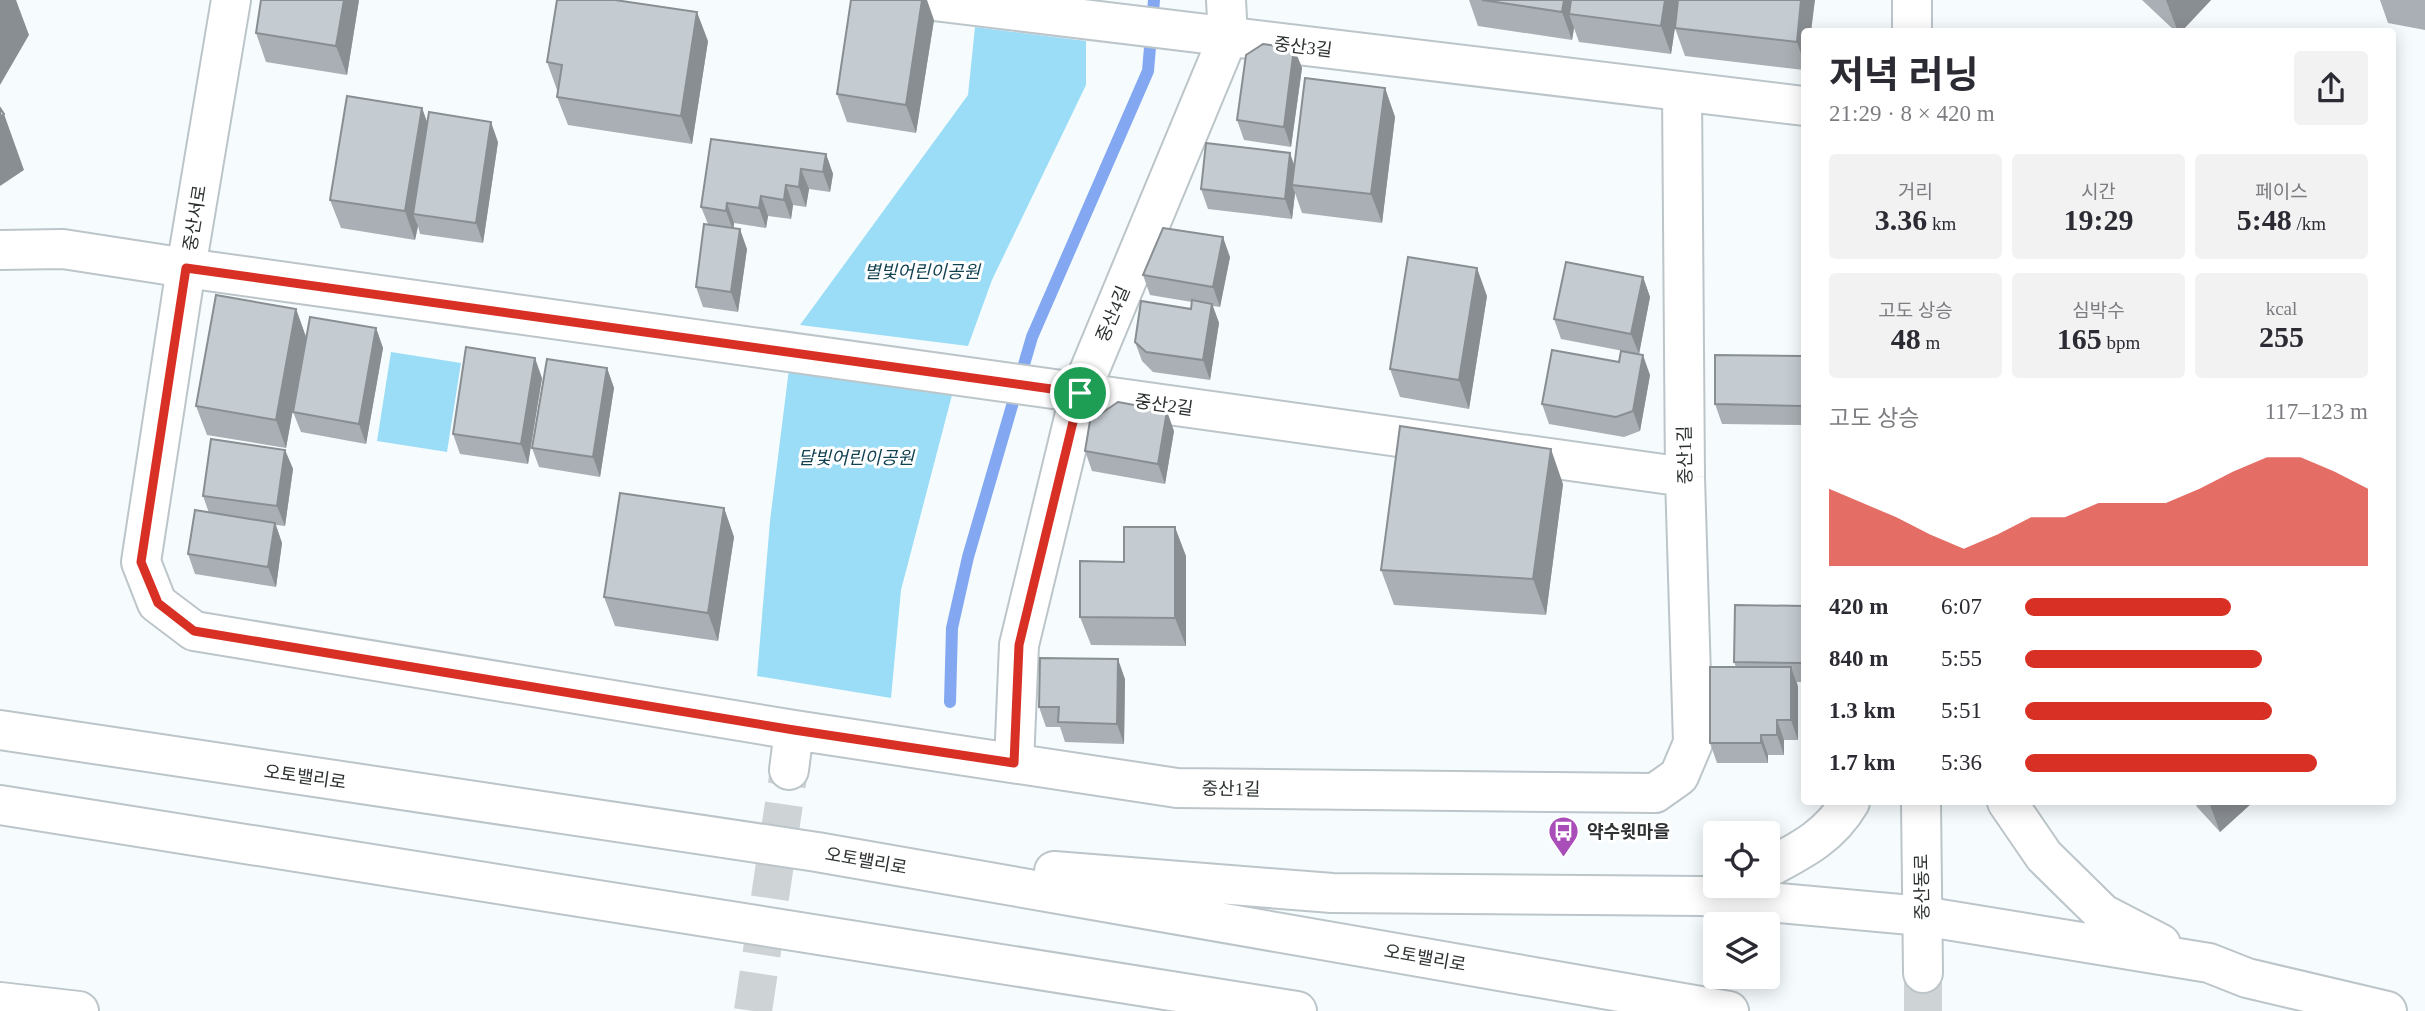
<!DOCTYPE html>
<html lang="ko">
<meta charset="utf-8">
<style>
body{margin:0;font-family:"Times New Roman","Noto Sans KR",serif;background:#f2f2f3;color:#2b2b33;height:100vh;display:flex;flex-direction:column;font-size:26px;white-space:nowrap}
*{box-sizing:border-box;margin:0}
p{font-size:23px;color:#7c7c81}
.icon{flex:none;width:38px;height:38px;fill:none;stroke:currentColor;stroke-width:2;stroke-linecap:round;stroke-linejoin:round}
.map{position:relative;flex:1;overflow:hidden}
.drawer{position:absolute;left:1801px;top:28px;width:595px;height:777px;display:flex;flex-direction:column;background:#fff;border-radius:7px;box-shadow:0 4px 18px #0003}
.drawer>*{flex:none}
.controls{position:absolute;left:1703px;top:821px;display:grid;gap:14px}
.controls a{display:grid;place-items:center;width:77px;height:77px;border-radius:7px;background:#fff;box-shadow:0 4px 18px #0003;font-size:35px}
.pin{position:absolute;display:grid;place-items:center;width:60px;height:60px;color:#fff;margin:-30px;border:4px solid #fff;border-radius:50%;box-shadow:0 2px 7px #0007}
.round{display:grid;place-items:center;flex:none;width:74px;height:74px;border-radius:7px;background:#f2f2f3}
.summary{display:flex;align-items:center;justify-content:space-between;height:119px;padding:0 28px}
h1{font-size:38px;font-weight:700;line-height:52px}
.stats{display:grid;grid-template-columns:repeat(3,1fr);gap:10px;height:119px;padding:7px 28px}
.stats div{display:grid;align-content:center;border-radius:7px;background:#f2f2f3;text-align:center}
.stats b{font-size:30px;font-weight:700}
.stats small{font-size:19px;font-weight:400}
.stats p{font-size:19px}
.chart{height:196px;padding:14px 28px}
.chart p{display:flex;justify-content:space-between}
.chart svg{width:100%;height:126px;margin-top:7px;fill:#d93025;opacity:.7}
ul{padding:0 28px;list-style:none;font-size:23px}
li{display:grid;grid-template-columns:112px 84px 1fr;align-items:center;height:52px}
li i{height:18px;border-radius:9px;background:#d93025}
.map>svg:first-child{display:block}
</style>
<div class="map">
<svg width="2425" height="1011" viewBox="0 0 2425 1011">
<rect width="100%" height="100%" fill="#f6fcfe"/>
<path fill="#9bddf7" d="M 975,27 L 1086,41 L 1086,85 L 992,280 L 968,346 L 800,325 L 968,95 Z
M 391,352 L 461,363 L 447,452 L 377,441 Z
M 789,369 L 952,395 L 901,590 L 891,698 L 757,676 L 770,521 Z"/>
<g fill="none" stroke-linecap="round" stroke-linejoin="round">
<path stroke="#83a8f1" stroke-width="12" d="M 950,702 L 952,628 L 968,557 L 1032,337 L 1148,71 L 1154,0"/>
<path stroke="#ced3d5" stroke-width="38" stroke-dasharray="38 19" stroke-linecap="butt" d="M 1923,973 L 1923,1011
M 753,1011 L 789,770"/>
<defs>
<path id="minor" d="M 231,0 L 186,268 L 141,562 L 157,603 L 194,631 L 794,730 L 1177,788 L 1655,793 L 1679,776 L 1693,743 L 1685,477 L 1682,92
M 925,0 L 1804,106
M 1912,0 L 1912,32
M 0,250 L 63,249 L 186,268 L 1685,477
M 1014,763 L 1019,645 L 1080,393 L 1228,37 L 1226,0
M 789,770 L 794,730
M 1921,802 L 1923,973
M 0,1002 L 79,1011"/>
<path id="highway" d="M 0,730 L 817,852 L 1729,1011
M 2007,802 L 2044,856 L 2103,914 L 2161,944
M 0,805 L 1297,1011
M 1768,868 C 1802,850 1830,836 1850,802
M 1054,871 L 1332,893 L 1702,896 L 1922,916 L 2209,963 L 2247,978 L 2387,1011"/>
</defs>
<use href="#minor" stroke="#bcc5c9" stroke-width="42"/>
<use href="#highway" stroke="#bcc5c9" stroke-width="42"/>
<use href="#minor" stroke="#fff" stroke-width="38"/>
<use href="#highway" stroke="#fff" stroke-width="38"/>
</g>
<path fill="#a9afb4" d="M 261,0 L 359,0 L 347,75 L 266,62 L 256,33 Z
M 1469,0 L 1815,0 L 1804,32 L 1804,70 L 1685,56 L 1675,28 L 1671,54 L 1579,42 L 1574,28 L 1572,40 L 1478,26 Z
M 2142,0 L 2211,0 L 2181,32 L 2176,32 Z
M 2380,0 L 2425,0 L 2425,30 L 2388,23 Z
M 934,20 L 916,133 L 847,122 L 837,94 Z
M 708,41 L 692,144 L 568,125 L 557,97 L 558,91 L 557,90 L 547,62 Z
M 1294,48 L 1302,68 L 1291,147 L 1244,140 L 1237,120 Z
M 1385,88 L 1395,117 L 1382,223 L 1302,213 L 1295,193 L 1292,219 L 1208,209 L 1201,189 L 1294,165 Z
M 422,108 L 427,122 L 498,142 L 483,243 L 420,234 L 418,226 L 415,240 L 341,228 L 330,200 Z
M 826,154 L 833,174 L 830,192 L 809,189 L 806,207 L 793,205 L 791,219 L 768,216 L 766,228 L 734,223 L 734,228 L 747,249 L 738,312 L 703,307 L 696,287 L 708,224 L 701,207 Z
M 1230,257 L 1220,307 L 1213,306 L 1219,323 L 1210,380 L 1153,372 L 1142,361 L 1135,342 L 1191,309 L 1192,302 L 1150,295 L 1143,275 Z
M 1643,277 L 1650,297 L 1639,354 L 1561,339 L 1554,319 Z
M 1487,296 L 1469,409 L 1400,397 L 1390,369 Z
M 296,309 L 306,337 L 286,448 L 207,435 L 196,406 Z
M 376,328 L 383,348 L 366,444 L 301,432 L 293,412 Z
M 1804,361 L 1804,425 L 1722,424 L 1715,404 Z
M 1619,362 L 1650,375 L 1640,431 L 1624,437 L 1549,424 L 1542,404 Z
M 607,368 L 614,388 L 600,477 L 539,467 L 532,448 Z
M 542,378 L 528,464 L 460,454 L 453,434 Z
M 1174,431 L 1165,484 L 1092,471 L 1085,451 Z
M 285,450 L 293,469 L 285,526 L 276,525 L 282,543 L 276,587 L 195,574 L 188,554 L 209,513 L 203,496 Z
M 1563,484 L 1546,615 L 1394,605 L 1381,570 Z
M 724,508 L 734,537 L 718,641 L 615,626 L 604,597 Z
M 1186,556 L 1186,646 L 1091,645 L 1080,617 L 1124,562 Z
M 1804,606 L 1804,682 L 1797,682 L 1798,687 L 1798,740 L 1784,740 L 1784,755 L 1768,755 L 1768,763 L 1717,763 L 1710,743 L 1736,667 L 1734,662 Z
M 1125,679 L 1124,744 L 1065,742 L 1060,727 L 1046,727 L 1039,707 Z
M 2195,802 L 2253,802 L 2220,832 L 2197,807 Z"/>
<path fill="#898e92" d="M 0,0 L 16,0 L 29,35 L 0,85 Z
M 344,0 L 359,0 L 347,75 L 336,46 Z
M 922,0 L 927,0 L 934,20 L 916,133 L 906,105 Z
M 1564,0 L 1579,0 L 1569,14 L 1574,28 L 1572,40 L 1562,12 Z
M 1665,0 L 1679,0 L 1671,54 L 1661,26 Z
M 1801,0 L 1815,0 L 1811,32 L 1804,32 L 1804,63 L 1797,42 Z
M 2166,0 L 2211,0 L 2181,32 L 2178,32 Z
M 697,12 L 708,41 L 692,144 L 681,116 Z
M 1294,48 L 1302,68 L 1291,147 L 1284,127 Z
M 1385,88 L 1395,117 L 1382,223 L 1371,194 Z
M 422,108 L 432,136 L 413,214 L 418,226 L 415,240 L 405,211 Z
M 4,114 L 24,170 L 0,186 L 0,117 Z
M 491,122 L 498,142 L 483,243 L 476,223 Z
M 1290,153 L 1297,173 L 1292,185 L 1295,193 L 1292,219 L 1285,199 Z
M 826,154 L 833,174 L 830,192 L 823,172 Z
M 801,169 L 809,189 L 806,207 L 799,187 Z
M 786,185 L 793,205 L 791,219 L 784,200 Z
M 761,196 L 768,216 L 766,228 L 759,208 Z
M 727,203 L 734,223 L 733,230 L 726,211 Z
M 740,229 L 747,249 L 738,312 L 731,292 Z
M 1223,237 L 1230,257 L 1220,307 L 1213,287 Z
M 1477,268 L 1487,296 L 1469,409 L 1459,380 Z
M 1643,277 L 1650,297 L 1639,354 L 1631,334 Z
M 1212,304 L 1219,323 L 1210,380 L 1203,360 Z
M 296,309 L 306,337 L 286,448 L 276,420 Z
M 376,328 L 383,348 L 366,444 L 359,424 Z
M 1643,355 L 1650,375 L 1640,431 L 1633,411 Z
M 1802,356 L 1804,361 L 1804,412 L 1802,406 Z
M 535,358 L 542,378 L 528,464 L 521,444 Z
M 607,368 L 614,388 L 600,477 L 593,457 Z
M 1167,411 L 1174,431 L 1165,484 L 1158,464 Z
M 1551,449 L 1563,484 L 1546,615 L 1533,579 Z
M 285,450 L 293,469 L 285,526 L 277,506 Z
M 724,508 L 734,537 L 718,641 L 708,613 Z
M 275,523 L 282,543 L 276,587 L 268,567 Z
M 1175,527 L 1186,556 L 1186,646 L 1175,618 Z
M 1118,659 L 1125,679 L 1124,744 L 1117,724 Z
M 1791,667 L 1798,687 L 1798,740 L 1791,720 Z
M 1777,720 L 1784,740 L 1784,755 L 1777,735 Z
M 1761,735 L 1768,755 L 1768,763 L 1761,743 Z
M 2209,802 L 2253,802 L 2220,832 Z"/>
<path fill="#c4cbd1" stroke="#898e92" stroke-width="2" d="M 261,0 L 344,0 L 336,46 L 256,33 Z
M 557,0 L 615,0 L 697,12 L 681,116 L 557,97 L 562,65 L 547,62 Z
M 851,0 L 922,0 L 906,105 L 837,94 Z
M 1482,0 L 1564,0 L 1562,12 Z
M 1571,0 L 1665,0 L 1661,26 L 1569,14 Z
M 1678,0 L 1801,0 L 1797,42 L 1675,28 Z
M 1263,44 L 1294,48 L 1284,127 L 1237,120 L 1246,55 Z
M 1305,78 L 1385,88 L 1371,194 L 1292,185 Z
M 347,96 L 422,108 L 405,211 L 330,200 Z
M 0,108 L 4,114 L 0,117 Z
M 429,112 L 491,122 L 476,223 L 413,214 Z
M 711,139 L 826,154 L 823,172 L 801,169 L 799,187 L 786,185 L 784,200 L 761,196 L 759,208 L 727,203 L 726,211 L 701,207 Z
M 1206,143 L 1290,153 L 1285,199 L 1201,189 Z
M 704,224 L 740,229 L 731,292 L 696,287 Z
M 1163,228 L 1223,237 L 1213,287 L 1143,275 Z
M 1408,257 L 1477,268 L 1459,380 L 1390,369 Z
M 1566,262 L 1643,277 L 1631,334 L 1554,319 Z
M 216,295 L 296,309 L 276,420 L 196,406 Z
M 1192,300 L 1212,304 L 1203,360 L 1146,352 L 1135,342 L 1141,301 L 1191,309 Z
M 310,317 L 376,328 L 359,424 L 293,412 Z
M 466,347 L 535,358 L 521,444 L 453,434 Z
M 1552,350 L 1619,362 L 1621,351 L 1643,355 L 1633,411 L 1616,417 L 1542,404 Z
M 1715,355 L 1802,356 L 1802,406 L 1715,404 Z
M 547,359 L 607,368 L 593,457 L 532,448 Z
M 1118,402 L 1167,411 L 1158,464 L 1085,451 L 1090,421 Z
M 1400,426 L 1551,449 L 1533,579 L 1381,570 Z
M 211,439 L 285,450 L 277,506 L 203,496 Z
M 620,493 L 724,508 L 708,613 L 604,597 Z
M 195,510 L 275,523 L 268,567 L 188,554 Z
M 1124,527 L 1175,527 L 1175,618 L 1080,617 L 1080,561 L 1124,562 Z
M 1735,605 L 1804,606 L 1804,663 L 1734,662 Z
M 1040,658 L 1118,659 L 1117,724 L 1058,722 L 1059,707 L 1039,707 Z
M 1710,667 L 1791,667 L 1791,720 L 1777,720 L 1777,735 L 1761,735 L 1761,743 L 1710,743 Z"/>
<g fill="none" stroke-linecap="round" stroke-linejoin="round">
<defs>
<path id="route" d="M 186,268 L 1080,393 L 1019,645 L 1014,763 L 794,730 L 194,631 L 158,603 L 141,562 Z"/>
</defs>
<use href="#route" stroke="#fff" stroke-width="14"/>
<use href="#route" stroke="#d93025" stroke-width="9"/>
</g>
<defs>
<symbol id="bus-pin" viewBox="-11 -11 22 30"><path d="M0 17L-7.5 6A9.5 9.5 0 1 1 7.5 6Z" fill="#a94db8" stroke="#fff"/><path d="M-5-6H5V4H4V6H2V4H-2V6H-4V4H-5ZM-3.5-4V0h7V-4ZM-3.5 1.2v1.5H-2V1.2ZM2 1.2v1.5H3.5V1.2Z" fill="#fff"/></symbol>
</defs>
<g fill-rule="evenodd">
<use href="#bus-pin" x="1546" y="814" width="35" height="47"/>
</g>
<g text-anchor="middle" stroke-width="6" stroke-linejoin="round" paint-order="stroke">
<g font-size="18" fill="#2d3132" stroke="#fff">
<text transform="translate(1303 47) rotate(7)" y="6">중산3길</text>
<text transform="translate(195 218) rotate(-81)" y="6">중산서로</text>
<text transform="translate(1113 314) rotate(-67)" y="6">중산4길</text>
<text transform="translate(1164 405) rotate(8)" y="6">중산2길</text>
<text transform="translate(1685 455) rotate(-91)" y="6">중산1길</text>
<text transform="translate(305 777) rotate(8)" y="6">오토밸리로</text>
<text transform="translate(1231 789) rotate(1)" y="6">중산1길</text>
<text transform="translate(866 861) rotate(10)" y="6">오토밸리로</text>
<text transform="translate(1922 887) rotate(-91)" y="6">중산동로</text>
<text transform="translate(1425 958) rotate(10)" y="6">오토밸리로</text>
</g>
<g font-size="18" font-style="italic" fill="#104151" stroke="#fff">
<text x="922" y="278">별빛어린이공원</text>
<text x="856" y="464">달빛어린이공원</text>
</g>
<g font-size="18" font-weight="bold" fill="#2d3132" stroke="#fff" text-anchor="start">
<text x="1587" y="838">약수윗마을</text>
</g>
</g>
</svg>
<div class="controls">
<a><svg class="icon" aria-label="locate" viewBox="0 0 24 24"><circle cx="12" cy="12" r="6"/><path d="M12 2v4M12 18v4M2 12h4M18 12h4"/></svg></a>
<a><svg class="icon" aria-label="layers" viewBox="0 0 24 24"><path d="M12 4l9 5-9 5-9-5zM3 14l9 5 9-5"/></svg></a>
</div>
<div class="pin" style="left:1080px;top:393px;background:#1e9e55"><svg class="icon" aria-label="arrive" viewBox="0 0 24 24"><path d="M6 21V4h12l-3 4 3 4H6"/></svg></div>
<section class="drawer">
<div class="summary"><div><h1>저녁 러닝</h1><p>21:29 · 8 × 420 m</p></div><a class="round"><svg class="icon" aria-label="share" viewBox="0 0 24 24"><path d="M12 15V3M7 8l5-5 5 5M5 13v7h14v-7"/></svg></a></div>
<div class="stats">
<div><p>거리</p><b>3.36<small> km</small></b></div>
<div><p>시간</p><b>19:29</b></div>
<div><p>페이스</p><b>5:48<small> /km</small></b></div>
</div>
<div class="stats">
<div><p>고도 상승</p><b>48<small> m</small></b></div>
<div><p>심박수</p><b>165<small> bpm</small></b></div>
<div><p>kcal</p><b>255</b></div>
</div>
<div class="chart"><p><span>고도 상승</span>117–123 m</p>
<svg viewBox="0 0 160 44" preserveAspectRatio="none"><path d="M0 44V17L10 22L20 27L30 33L40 38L50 33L60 27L70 27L80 22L90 22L100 22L110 17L120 11L130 6L140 6L150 11L160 17V44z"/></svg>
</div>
<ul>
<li><b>420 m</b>6:07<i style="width:60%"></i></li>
<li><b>840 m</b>5:55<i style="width:69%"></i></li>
<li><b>1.3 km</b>5:51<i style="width:72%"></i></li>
<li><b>1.7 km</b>5:36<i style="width:85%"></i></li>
</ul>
</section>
</div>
